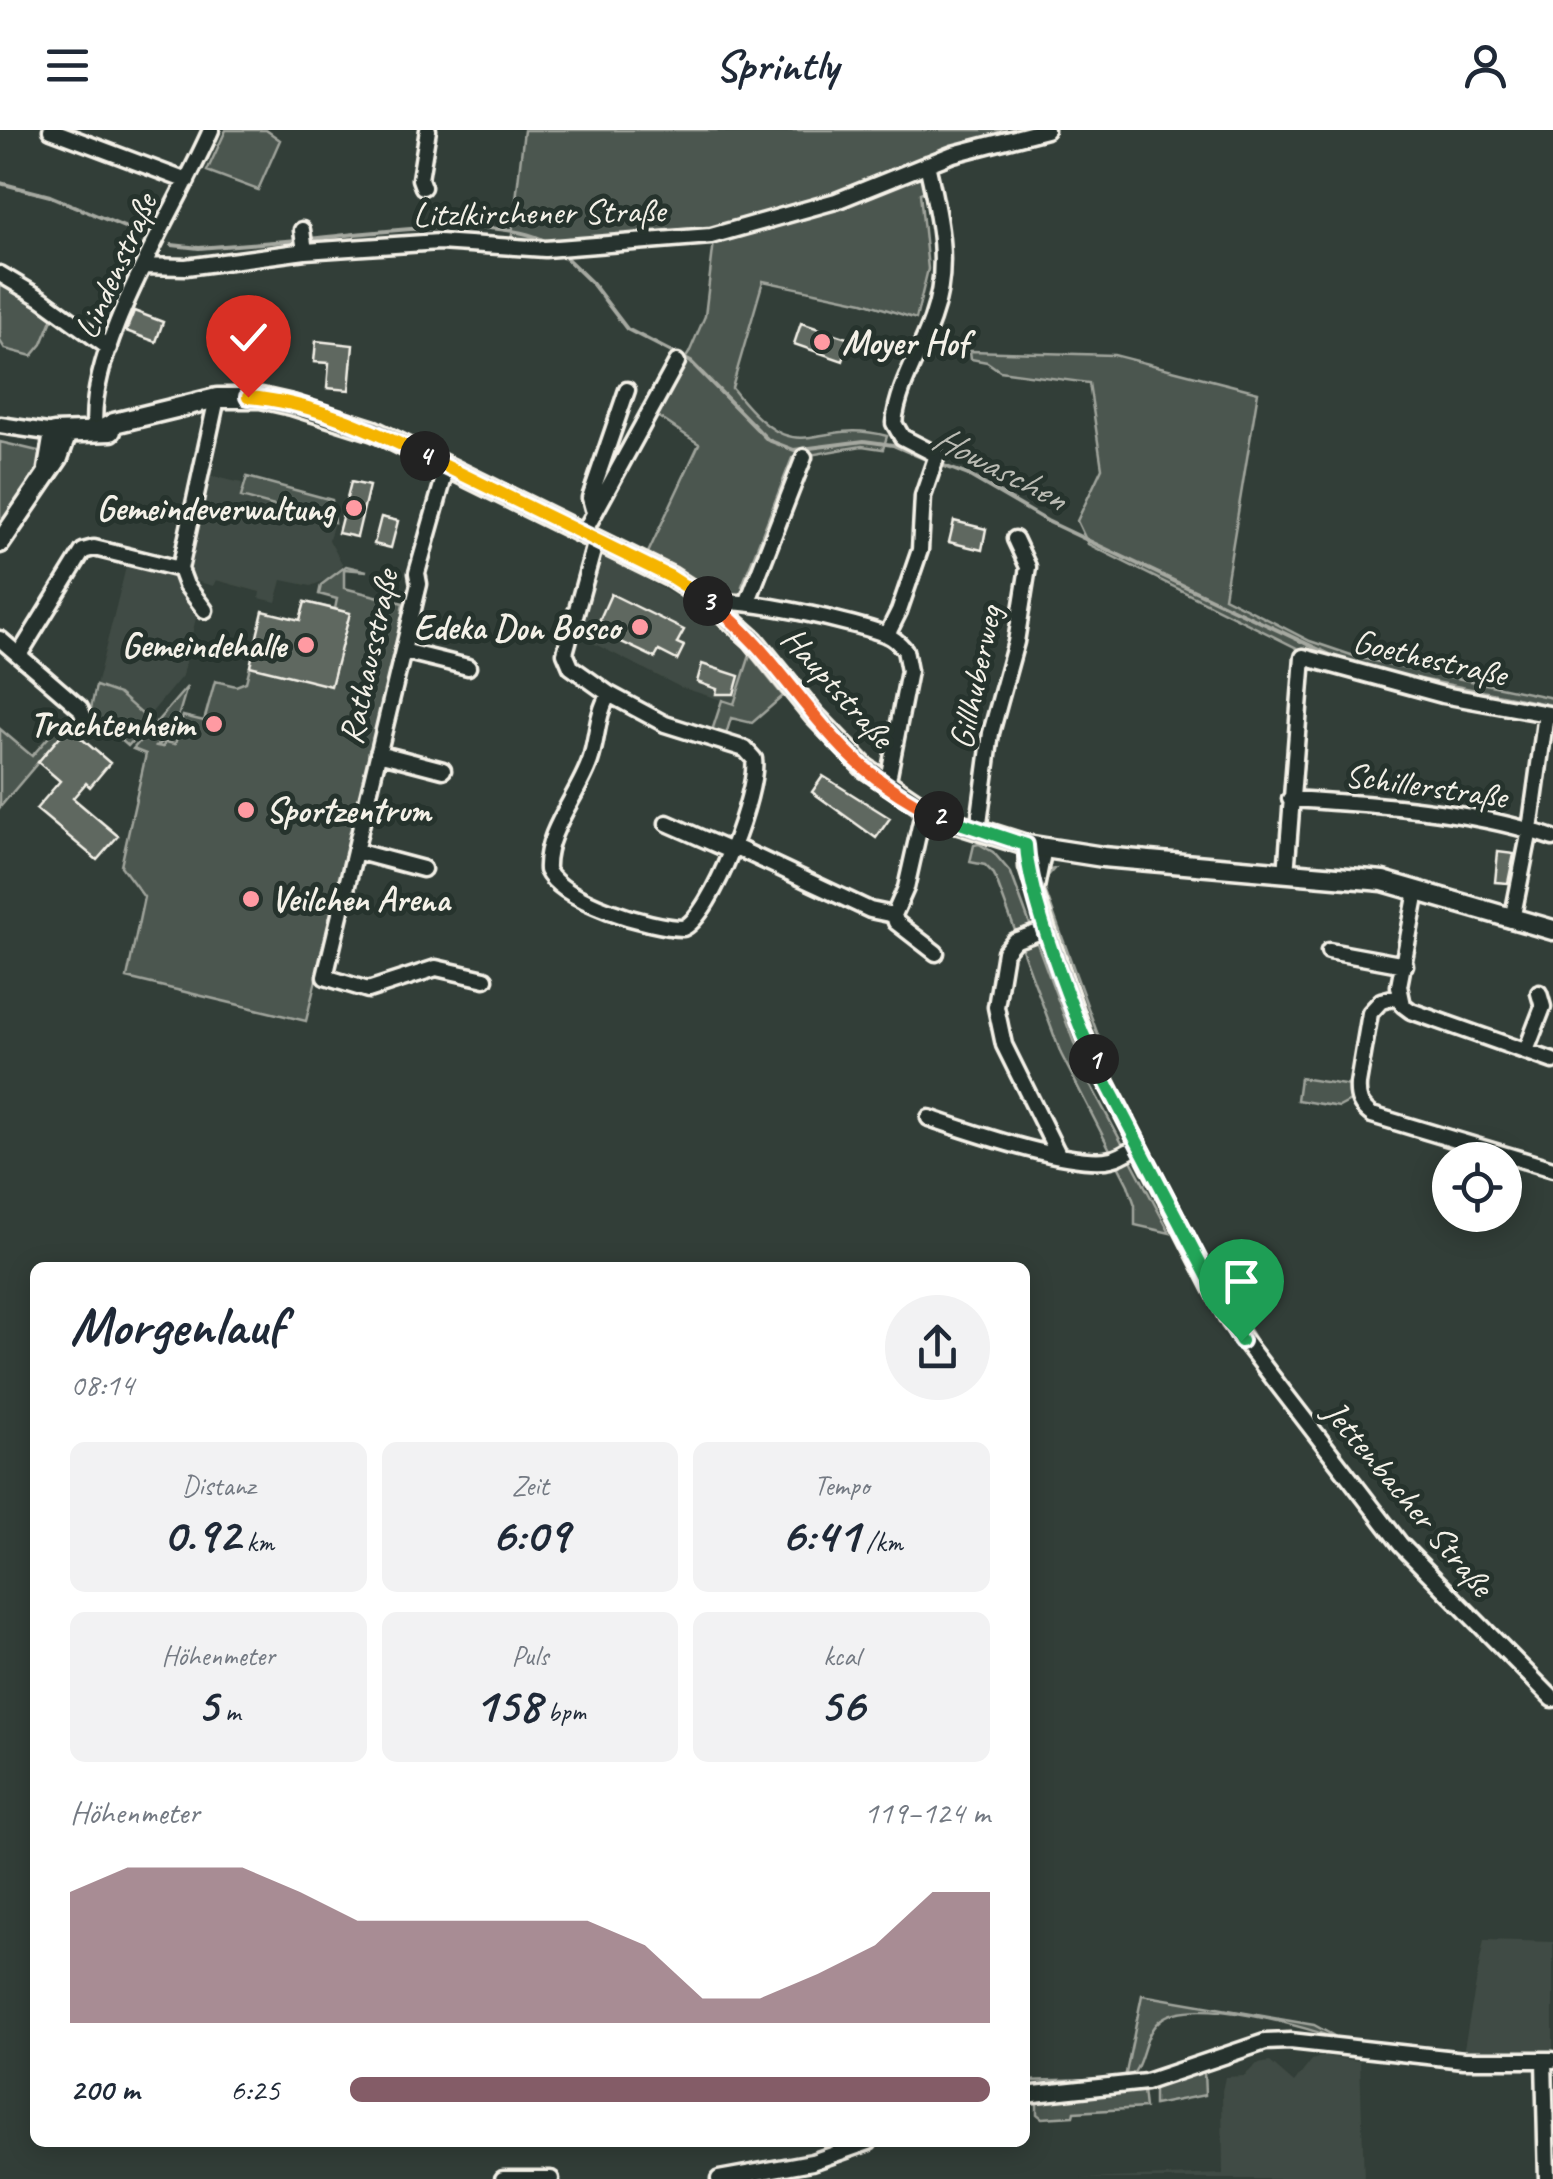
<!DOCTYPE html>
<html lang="de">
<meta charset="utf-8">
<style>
body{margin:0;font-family:Caveat,sans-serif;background:#f2f2f3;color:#1f2937;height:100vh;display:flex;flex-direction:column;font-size:38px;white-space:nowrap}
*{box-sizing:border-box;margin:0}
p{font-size:32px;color:#747a83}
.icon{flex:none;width:55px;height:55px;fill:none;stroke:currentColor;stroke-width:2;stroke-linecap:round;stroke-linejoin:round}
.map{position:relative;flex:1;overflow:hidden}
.side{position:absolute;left:30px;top:1132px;width:1000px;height:885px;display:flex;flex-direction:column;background:#fff;border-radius:15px;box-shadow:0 5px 25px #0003}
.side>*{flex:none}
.tools{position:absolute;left:1432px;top:1012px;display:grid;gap:20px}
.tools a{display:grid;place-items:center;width:90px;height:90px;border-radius:50%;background:#fff;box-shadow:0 5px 25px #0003;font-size:50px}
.pin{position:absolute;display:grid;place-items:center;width:85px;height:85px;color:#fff;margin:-102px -42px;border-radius:50% 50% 50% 0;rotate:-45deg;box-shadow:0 0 10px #0007}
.pin .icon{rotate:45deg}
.km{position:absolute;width:50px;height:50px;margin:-25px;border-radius:50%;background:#222;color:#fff;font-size:28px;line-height:50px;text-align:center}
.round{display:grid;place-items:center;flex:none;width:105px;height:105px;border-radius:52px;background:#f2f2f3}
.summary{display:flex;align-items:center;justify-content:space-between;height:170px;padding:0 40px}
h1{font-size:55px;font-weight:700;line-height:75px}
.metrics{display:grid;grid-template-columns:repeat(3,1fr);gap:15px;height:170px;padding:10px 40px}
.metrics div{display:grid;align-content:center;border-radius:15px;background:#f2f2f3;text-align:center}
.metrics b{font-size:50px;font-weight:700}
.metrics small{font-size:28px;font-weight:400}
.metrics p{font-size:28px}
.chart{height:280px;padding:20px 40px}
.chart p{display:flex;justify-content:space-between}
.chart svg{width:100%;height:180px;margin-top:10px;fill:#845c67;opacity:.7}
ul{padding:0 40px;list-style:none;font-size:32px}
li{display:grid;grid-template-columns:160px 120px 1fr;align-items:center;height:75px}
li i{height:25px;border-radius:12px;background:#845c67}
header{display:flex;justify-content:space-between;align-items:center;height:130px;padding:0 40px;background:#fff;font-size:45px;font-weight:700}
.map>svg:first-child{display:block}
</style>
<header><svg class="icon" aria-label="menu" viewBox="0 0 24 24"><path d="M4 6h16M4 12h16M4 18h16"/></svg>Sprintly<svg class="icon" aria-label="person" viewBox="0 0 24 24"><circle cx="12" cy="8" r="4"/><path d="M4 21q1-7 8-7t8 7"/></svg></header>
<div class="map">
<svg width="1553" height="2049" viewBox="0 0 1553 2049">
<rect width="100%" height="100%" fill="#323e38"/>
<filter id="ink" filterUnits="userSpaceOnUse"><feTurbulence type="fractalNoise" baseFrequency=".01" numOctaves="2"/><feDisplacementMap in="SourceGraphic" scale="20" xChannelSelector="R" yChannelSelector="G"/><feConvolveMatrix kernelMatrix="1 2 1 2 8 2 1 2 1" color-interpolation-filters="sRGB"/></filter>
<g filter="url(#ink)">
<path fill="#404b44" d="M 206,345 L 242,353 L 240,367 L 334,392 L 329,410 L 343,435 L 330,448 L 311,456 L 282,450 L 276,472 L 259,468 L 260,462 L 216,450 L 213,456 L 192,450 L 184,435 Z
M 604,425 L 698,479 L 750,525 L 734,574 L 680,557 L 575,504 L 596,432 Z
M 128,429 L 173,441 L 179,458 L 197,484 L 182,546 L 147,588 L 119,564 L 96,556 Z
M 1484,1810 L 1553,1812 L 1553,1923 L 1463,1923 Z
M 1323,1926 L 1360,1931 L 1364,2049 L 1081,2049 L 1223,2044 L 1222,1961 L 1225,1947 L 1244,1946 L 1257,1934 L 1270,1932 L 1294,1953 L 1312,1930 Z"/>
<path fill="#4c564f" stroke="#a0a49c" stroke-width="2.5" d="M 226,0 L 266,0 L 280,10 L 258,60 L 207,41 Z
M 524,0 L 1028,0 L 832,68 L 711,104 L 511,113 Z
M 920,43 L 930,59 L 920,63 L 928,139 L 916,189 L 863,172 L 763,151 L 732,258 C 801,347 809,285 887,306 L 883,319 L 862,316 L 792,328 L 742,456 L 748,460 L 740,467 L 711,461 L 647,425 L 699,314 L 651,282 L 689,223 L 705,186 L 714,111 Z
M 0,148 L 54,185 L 42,214 L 32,226 L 5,219 L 0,211 Z
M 970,221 L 1114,225 L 1258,262 L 1224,467 L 1310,511 L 1360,528 L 1553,568 L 1553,581 L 1353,539 L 1301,520 L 1088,414 L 1077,391 L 1102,338 L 1089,253 L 1000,241 L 987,232 L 971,229 Z
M 0,312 L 42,322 L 35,347 L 0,402 Z
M 247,347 L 332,370 L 334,392 L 241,367 Z
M 346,436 L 367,441 L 344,439 L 344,458 L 403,473 L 402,479 L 406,480 L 306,891 L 127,848 L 144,767 L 121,736 L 146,624 L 133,619 L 187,557 L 173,604 L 157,616 L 163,617 L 165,612 L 175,614 L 183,586 L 204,591 L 215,551 L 236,556 L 246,552 L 256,513 L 300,490 L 305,472 L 335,479 L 337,469 L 319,464 L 321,455 Z
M 750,525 L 783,566 L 752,593 L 731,588 L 725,608 L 711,604 L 722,570 L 734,574 Z
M 96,556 L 119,564 L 150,591 L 128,616 L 90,583 Z
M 62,592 L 68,597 L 0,677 L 0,599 L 32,626 Z
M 979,714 L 993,722 L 1011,743 L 1087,948 L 1170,1103 L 1135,1095 L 1135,1075 L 1128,1055 L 1061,924 L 994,744 L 985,735 L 970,732 L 974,715 Z
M 1054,739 L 1045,749 L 1045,760 L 1114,949 L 1217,1147 L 1256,1211 L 1254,1217 L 1220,1161 L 1114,959 L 1088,899 L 1042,764 L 1044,742 Z
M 1300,948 L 1351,956 L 1352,970 L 1339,977 L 1297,970 Z
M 1142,1865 L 1314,1895 L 1347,1913 C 1311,1897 1189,1863 1159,1891 C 1140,1908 1146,1938 1125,1951 L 1025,1958 L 1025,1951 L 1125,1948 Z
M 1204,1941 L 1205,1965 L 1154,1975 L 1154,1957 Z
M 1143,1960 L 1145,1978 L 1074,1982 L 1073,1986 L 1042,1988 L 1037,1984 L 1037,1971 L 1041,1968 Z"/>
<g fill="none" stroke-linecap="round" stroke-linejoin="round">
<path stroke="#a6a9a1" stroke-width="4" d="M 0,53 L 50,66 L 148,107
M 307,109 C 366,104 501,82 550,114
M 172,115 L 199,118 L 298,110
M 561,123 L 592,153 L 627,199 L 691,232 L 768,310 L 794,320 L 864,311 L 893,315 L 930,331
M 939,334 L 968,345 L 1047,391 L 1343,531
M 1391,544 L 1553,576"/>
</g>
<path fill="#5f6861" stroke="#f4f1e8" stroke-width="2.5" d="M 134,181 L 163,192 L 156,212 L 126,201 Z
M 801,193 L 850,209 L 843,231 L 794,214 Z
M 316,211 L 353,215 L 349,260 L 327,258 L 329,233 L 314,232 Z
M 351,352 L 369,356 L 357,407 L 338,403 Z
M 381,387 L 398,391 L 391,418 L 374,414 Z
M 954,391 L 986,399 L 982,420 L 949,412 Z
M 611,464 L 684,500 L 677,513 L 684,516 L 677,530 L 659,521 L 655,528 L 600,502 L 604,493 L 599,491 Z
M 305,472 L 350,483 L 331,556 L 250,536 L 263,481 L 300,490 Z
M 702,534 L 739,546 L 734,564 L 716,564 L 717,559 L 697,552 Z
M 68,597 L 110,633 L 90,657 L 86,653 L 73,668 L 118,706 L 97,730 L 36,679 L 60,651 L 38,632 Z
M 823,646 L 890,688 L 876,708 L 812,662 Z
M 1498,722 L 1514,724 L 1508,753 L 1495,752 Z"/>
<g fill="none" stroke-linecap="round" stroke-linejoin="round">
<defs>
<path id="minor" d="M 51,0 L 187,51
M 423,57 L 420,49 L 428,0
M 302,100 L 305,121
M 143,136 L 186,137 L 305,121 L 439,112 L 545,119 L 711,106 L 836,71 L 953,24 L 1046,0
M 0,144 L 42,169 L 109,218
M 0,295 L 54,303
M 95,301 C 85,218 177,79 211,0
M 447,337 L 417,443 L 419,454 L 325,847 L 368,860 L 436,838 L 485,849
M 593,379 L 590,368 L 627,260
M 583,404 L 677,232
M 596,410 L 565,523 L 571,537 L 609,564
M 748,471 L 804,327
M 714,475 C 730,463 865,495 887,505 C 894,508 900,514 905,520 L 909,541 L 887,655
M 205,480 L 186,455 L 180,439 L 217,268
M 887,505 L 899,481 L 920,420 L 923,366 L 937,325 L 902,307 L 894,293 C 898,256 920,223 932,189 C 951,136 939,87 927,34
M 0,509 L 80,578 L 85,590
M 403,521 L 468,537
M 19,525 L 83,421 L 94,418 L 180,439
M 609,564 L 665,594 L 745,619 L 754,629 C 759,661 712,786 683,798 C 651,798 561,771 547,740 C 545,702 578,666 590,631 C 598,608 596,585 609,564 Z
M 378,623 L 443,640
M 1290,669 C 1374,674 1474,680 1553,708
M 667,693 L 731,721
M 978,701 L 991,603 L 1016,512 L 1028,437 L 1015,409
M 1026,715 L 1027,737 L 1047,799 L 1088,916 L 1229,1191 L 1401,1415 L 1553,1569
M 733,716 L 870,780 L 894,785 L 906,758 L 924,678
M 355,721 L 423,739
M 1286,744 L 1303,527 L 1443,565 L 1553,585
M 1036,758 L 1044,718
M 1417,761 L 1399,856 L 1403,875 L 1411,881 L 1553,931
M 894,785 L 896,792 L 936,823
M 1512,790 L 1530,700 L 1546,584
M 1047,799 L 1014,811 L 1005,822 L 996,877 L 1004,915 L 1058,1024
M 1329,821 L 1405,835
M 1400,866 L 1381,871 L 1370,883 L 1358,954 C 1357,969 1360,976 1372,985 L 1553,1039
M 1526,921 L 1543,877 L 1539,863
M 929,988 C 968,1001 1074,1038 1111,1029 C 1121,1027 1131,1020 1139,1015
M 1544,1930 L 1547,2049
M 1025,1965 L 1146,1952 L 1265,1912 L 1290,1911 L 1464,1930 L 1553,1930
M 503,2049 L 551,2049
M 719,2049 L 812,2032 L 869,2012"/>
<path id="major" d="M 101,300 L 114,293 L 217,268 L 261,268 L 292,275 L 374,301 L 671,447 L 714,475 L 753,510 L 814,585 L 865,638 L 924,678 L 959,694 L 1026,715 L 1103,727 L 1383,751 L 1553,800
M 48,339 L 54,303 L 111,301
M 0,413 L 58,328 L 67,303"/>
</defs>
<use href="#minor" stroke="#f4f1e8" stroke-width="21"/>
<use href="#major" stroke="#f4f1e8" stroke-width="25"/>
<use href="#minor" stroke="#26332d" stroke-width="14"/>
<use href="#major" stroke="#26332d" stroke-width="18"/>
</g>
</g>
<g fill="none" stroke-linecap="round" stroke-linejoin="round" filter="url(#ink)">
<defs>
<path id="split-1" d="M 1094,929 L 1241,1211"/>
<path id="split-2" d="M 939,686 L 1026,715 C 1029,768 1071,878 1094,929"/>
<path id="split-3" d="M 708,471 C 764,511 797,571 844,619 C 871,647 904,669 939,686"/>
<path id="split-4" d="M 425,326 L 671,447 L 708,471"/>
<path id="split-5" d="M 248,267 C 312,272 369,299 425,326"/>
</defs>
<use href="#split-1" stroke="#fff" stroke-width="20"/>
<use href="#split-2" stroke="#fff" stroke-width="20"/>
<use href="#split-3" stroke="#fff" stroke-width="20"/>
<use href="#split-4" stroke="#fff" stroke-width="20"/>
<use href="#split-5" stroke="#fff" stroke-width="20"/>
<use href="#split-1" stroke="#22a559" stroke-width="12"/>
<use href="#split-2" stroke="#22a559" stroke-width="12"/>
<use href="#split-3" stroke="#f0652b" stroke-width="12"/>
<use href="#split-4" stroke="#f5b400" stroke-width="12"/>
<use href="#split-5" stroke="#f5b400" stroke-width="12"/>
</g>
<g fill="#ff9aa2" stroke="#26332d" stroke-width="4">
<circle cx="822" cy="212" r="10"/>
<circle cx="354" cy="378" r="10"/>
<circle cx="640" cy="497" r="10"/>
<circle cx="306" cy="515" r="10"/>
<circle cx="214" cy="594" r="10"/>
<circle cx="246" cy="680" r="10"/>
<circle cx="251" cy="769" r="10"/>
</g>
<g text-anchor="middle" stroke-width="10" stroke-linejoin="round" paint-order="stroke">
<g font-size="35" fill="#f4f1e8" stroke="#26332d">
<text transform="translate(539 82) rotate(-1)" y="12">Litzlkirchener Straße</text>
<text transform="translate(115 136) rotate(-66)" y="12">Lindenstraße</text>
<text transform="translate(368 527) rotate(-78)" y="12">Rathausstraße</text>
<text transform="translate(1430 527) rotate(13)" y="12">Goethestraße</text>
<text transform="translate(975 547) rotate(-78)" y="12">Gillhuberweg</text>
<text transform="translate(838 557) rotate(48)" y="12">Hauptstraße</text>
<text transform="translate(1426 655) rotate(8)" y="12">Schillerstraße</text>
<text transform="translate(1409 1368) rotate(50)" y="12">Jettenbacher Straße</text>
</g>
<g font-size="35" font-weight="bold" fill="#f4f1e8" stroke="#26332d" text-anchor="end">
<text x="842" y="224" text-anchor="start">Moyer Hof</text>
<text x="334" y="390">Gemeindeverwaltung</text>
<text x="620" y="509">Edeka Don Bosco</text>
<text x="286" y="527">Gemeindehalle</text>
<text x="194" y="606">Trachtenheim</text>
<text x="266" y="692" text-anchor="start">Sportzentrum</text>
<text x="271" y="781" text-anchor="start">Veilchen Arena</text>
</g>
<g font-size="38" font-style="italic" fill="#babbb3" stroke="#26332d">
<text transform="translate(1000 337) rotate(27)" y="13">Howaschen</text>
</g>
</g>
</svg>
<div class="tools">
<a><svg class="icon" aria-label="locate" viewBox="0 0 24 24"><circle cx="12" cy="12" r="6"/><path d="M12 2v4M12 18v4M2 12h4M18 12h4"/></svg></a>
</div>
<div class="pin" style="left:1241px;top:1211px;background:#1e9e55"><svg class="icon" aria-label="arrive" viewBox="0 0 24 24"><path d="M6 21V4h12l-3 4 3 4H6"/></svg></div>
<div class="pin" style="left:248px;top:267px;background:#d93025"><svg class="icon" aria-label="check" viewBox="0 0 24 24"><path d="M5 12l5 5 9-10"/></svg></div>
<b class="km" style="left:1094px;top:929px">1</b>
<b class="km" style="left:939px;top:686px">2</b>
<b class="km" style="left:708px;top:471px">3</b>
<b class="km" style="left:425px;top:326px">4</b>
<section class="side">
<div class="summary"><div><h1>Morgenlauf</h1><p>08:14</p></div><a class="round"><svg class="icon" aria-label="share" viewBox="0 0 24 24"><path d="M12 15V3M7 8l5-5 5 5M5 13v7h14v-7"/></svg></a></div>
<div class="metrics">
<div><p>Distanz</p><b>0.92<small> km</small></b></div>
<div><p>Zeit</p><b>6:09</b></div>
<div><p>Tempo</p><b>6:41<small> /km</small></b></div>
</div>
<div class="metrics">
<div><p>Höhenmeter</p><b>5<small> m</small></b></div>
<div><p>Puls</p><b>158<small> bpm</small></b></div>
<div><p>kcal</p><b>56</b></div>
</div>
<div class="chart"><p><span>Höhenmeter</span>119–124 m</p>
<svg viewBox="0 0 160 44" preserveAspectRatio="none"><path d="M0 44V12L10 6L20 6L30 6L40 12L50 19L60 19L70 19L80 19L90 19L100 25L110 38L120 38L130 32L140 25L150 12L160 12V44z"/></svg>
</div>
<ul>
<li><b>200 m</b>6:25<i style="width:100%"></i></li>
</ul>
</section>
</div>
